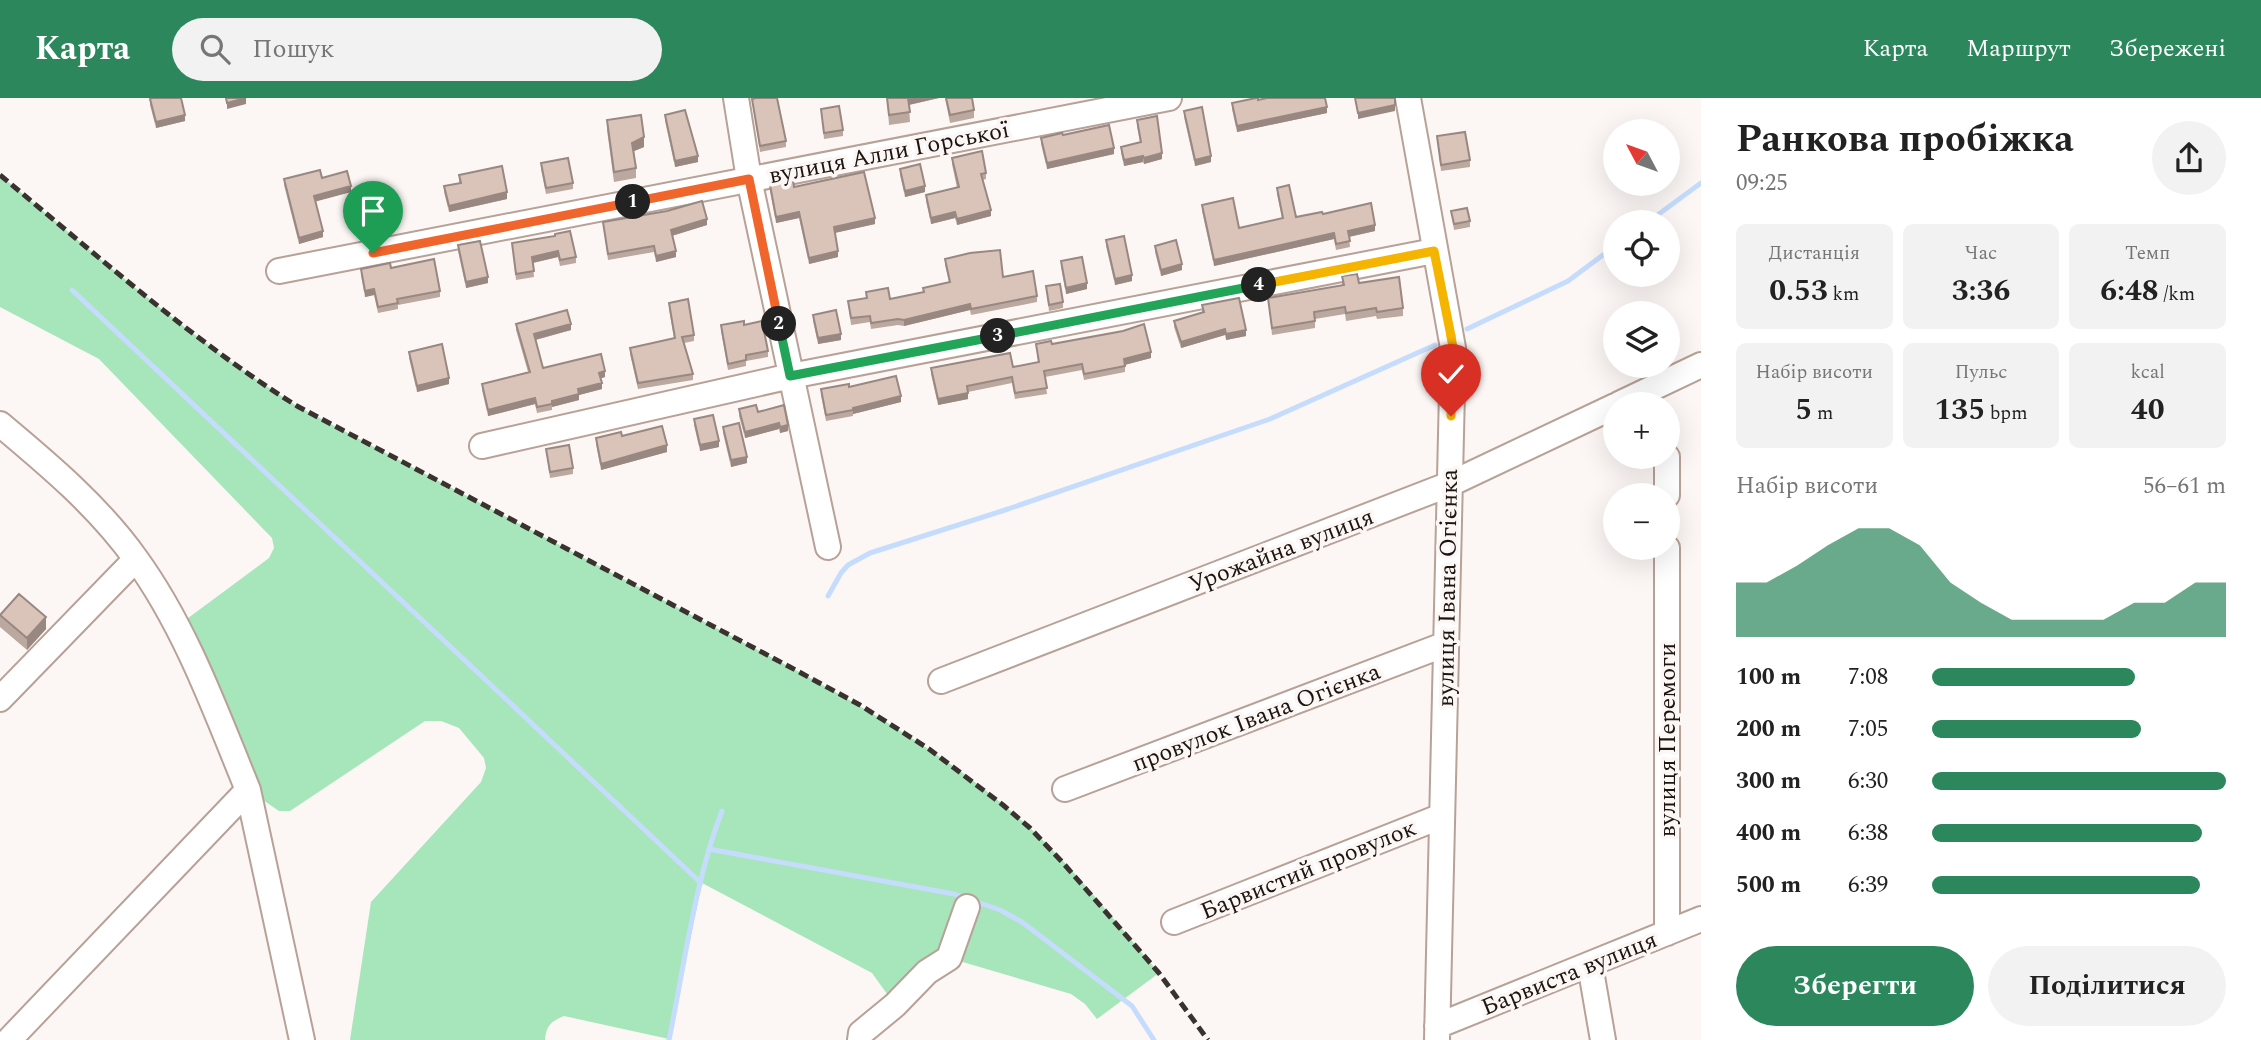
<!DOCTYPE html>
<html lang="uk">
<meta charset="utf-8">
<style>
body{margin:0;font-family:Spectral,serif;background:#f2f2f2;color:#222;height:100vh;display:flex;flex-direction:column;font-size:26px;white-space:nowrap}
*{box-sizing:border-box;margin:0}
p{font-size:23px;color:#767676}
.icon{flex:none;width:38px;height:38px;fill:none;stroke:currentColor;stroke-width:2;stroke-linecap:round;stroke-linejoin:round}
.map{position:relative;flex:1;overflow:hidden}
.sheet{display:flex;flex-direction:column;background:#fff;width:560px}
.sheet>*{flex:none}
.needle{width:46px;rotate:311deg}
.tools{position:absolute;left:1603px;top:21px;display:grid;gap:14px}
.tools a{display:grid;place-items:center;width:77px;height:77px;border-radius:50%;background:#fff;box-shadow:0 7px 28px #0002;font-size:35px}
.pin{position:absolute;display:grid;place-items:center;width:60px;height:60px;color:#fff;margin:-72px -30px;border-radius:50% 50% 50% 0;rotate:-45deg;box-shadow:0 0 7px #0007}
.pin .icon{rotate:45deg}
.km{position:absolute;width:35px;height:35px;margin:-18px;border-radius:50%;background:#222;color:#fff;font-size:19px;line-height:35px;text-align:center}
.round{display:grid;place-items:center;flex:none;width:74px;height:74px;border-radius:37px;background:#f2f2f2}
.head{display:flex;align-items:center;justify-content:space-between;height:119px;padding:0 35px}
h1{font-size:38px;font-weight:700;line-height:52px}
.figures{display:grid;grid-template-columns:repeat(3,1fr);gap:10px;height:119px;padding:7px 35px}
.figures div{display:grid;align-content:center;border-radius:10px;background:#f2f2f2;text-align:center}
.figures b{font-size:30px;font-weight:700}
.figures small{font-size:19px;font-weight:400}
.figures p{font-size:19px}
.chart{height:196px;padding:14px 35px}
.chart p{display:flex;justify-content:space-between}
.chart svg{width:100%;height:126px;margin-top:7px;fill:#2c875c;opacity:.7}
.primary-button{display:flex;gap:14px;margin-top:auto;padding:14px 35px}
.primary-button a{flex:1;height:80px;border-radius:42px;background:#2c875c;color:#fff;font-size:28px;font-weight:700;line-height:80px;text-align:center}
.primary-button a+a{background:#f2f2f2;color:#222}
ul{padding:0 35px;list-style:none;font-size:23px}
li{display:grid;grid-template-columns:112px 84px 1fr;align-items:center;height:52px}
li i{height:18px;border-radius:9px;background:#2c875c}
header{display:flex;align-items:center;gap:42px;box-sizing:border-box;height:98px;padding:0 35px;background:#2c875c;color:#fff}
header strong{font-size:33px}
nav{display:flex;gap:38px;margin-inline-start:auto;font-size:24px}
.search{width:490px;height:63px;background:#f2f2f2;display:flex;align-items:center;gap:18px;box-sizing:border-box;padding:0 24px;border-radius:38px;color:#767676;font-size:26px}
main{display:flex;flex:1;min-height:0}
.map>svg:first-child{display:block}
</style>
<header>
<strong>Карта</strong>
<div class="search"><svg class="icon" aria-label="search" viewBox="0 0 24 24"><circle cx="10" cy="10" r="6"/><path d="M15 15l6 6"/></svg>Пошук</div>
<nav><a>Карта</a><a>Маршрут</a><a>Збережені</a></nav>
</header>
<main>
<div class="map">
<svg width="1701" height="942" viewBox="0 0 1701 942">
<rect width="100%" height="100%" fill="#fcf7f5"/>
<path fill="#a7e5bb" d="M 0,77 C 97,157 190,241 297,308 L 790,569 C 875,615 956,663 1028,728 C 1076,772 1117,826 1159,875 L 1097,921 L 1085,906 L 1071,896 L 949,860 L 895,907 L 872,875 L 702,785 L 669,941 L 564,918 C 551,923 546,928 545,942 L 350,942 L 371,804 L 481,684 L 486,670 L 484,660 L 459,630 L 441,623 L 425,623 L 290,713 L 279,713 L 248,692 L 176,529 L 269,460 L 274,450 L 272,440 L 99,261 L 0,209 Z"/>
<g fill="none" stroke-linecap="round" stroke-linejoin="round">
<path stroke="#c6dcfd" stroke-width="5" d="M 1648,124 L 1701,85
M 72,192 L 701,785
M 1467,231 L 1568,183 L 1615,148
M 828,498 L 841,475 L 848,467 L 870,455 L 1008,411 L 1270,321 L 1435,247
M 709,751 L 954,796 L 1000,812 L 1022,824 L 1132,908 L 1154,942
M 669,942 C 684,869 695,782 722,713"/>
<defs>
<path id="minor" d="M 736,0 L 749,81 L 828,449
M 1408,0 L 1453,250 L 1437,942
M 279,173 L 1169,0
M 1619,306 L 1701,267
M 0,326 C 49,367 99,409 136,461 C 186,530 216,614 248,692 L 9,942
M 482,348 L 791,278 L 1434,153
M 1667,397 L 1667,359
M 941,583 L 1450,386 L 1615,308
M 0,601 L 136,461
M 1065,691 L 1446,546
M 248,692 L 302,942
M 1174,824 L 1442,718
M 1667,835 L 1667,450
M 1590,867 L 1603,942
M 1437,928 L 1701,821
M 860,942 L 861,935 L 895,907 L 927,874 L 949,860 L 967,809"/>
</defs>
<use href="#minor" stroke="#b8a197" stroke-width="28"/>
<use href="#minor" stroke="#fff" stroke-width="24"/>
<path stroke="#3a322e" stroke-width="5" stroke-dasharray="10 5" stroke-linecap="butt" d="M 0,77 C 97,157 190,241 297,308 L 790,569 L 860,607 L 929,651 L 1003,707 L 1030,730 L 1064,766 L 1159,875 L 1208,942"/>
</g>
<path fill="#bba89e" d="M 887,0 L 939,0 L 909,7 L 910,24 L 889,27 Z
M 945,0 L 972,0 L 974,12 L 974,20 L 950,25 Z
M 150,1 L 185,23 L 156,30 L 150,7 Z
M 752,1 L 786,43 L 786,49 L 760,54 Z
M 1258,2 L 1327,15 L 1237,34 L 1232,11 L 1232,5 Z
M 821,11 L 843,32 L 843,38 L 824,41 Z
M 1184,13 L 1211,64 L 1195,68 L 1184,19 Z
M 665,17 L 698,64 L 675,69 L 665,23 Z
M 607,22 L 644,49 L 634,53 L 636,70 L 636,80 L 614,84 L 607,32 Z
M 1137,22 L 1162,61 L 1144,66 L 1143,64 L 1124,68 L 1121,55 L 1121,49 L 1140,44 L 1137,28 Z
M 1063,37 L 1114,56 L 1047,71 L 1041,46 L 1041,40 Z
M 1437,38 L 1470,62 L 1470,69 L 1441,73 Z
M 952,60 L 986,75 L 986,81 L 983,82 L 991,118 L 957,127 L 955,120 L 931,126 L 926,103 L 926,97 L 957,90 L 952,66 Z
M 541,65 L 573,85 L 573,91 L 546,96 L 541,71 Z
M 900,71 L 925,94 L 905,99 L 900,77 Z
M 459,77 L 507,101 L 449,114 L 444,94 L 444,88 L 459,85 Z
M 322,80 L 351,94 L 315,103 L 323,139 L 299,146 L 284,87 L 284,81 Z
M 770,87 L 794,89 L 875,126 L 835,135 L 838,159 L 809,166 L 799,120 L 776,125 L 770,93 Z
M 1277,90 L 1296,119 L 1323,116 L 1375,133 L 1349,139 L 1350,149 L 1336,152 L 1334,141 L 1214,168 L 1202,113 L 1202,107 L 1239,130 L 1282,120 L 1277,96 Z
M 361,101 L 390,124 L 368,130 L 361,107 Z
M 1451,113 L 1470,123 L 1470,129 L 1454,132 Z
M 603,124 L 707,127 L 672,138 L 676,159 L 656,164 L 654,154 L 608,162 Z
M 1106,142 L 1132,183 L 1115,187 L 1106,148 Z
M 512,145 L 576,159 L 576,165 L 560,168 L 558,159 L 533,165 L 534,179 L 516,182 Z
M 458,147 L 488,185 L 466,190 L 458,153 Z
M 1155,148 L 1182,172 L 1161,178 L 1155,154 Z
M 945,161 L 1003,179 L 1037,198 L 1037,204 L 971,217 L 970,212 L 904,228 L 898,227 L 871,231 L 870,224 L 851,227 L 848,203 L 866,200 L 866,194 L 890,201 L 923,194 L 923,190 L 949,184 L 945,167 Z
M 1061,163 L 1087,191 L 1066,196 L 1061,169 Z
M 391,170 L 440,193 L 440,199 L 398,207 L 398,211 L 378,215 L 374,197 L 365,199 L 361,177 L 361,171 Z
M 1342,178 L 1359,185 L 1403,210 L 1403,218 L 1377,221 L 1376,218 L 1346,223 L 1345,216 L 1315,221 L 1315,230 L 1272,237 L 1268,200 L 1342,187 Z
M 1046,188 L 1063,204 L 1063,210 L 1049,213 Z
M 669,205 L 694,237 L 694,243 L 684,245 L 693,276 L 693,282 L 638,291 L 630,256 L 630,250 L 674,240 L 669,211 Z
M 1202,207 L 1246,238 L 1226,242 L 1225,237 L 1181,250 L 1174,229 L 1174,223 L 1202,215 Z
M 813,217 L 841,242 L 818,246 L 813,223 Z
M 516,226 L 571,232 L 536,242 L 543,270 L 605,279 L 601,280 L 602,291 L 579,297 L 579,302 L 552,309 L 552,312 L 537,315 L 535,306 L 488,318 L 482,292 L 482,286 L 528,274 L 516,232 Z
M 721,227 L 744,227 L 768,253 L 768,259 L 746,263 L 746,268 L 728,272 L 721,233 Z
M 1036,246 L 1052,246 L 1151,260 L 1125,267 L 1125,274 L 1084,282 L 1082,272 L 1045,279 L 1047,296 L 1015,301 L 1012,285 L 968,294 L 968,301 L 938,307 L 931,276 L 931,270 L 1013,269 L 1038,264 Z
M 409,254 L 449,286 L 417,294 L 409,260 Z
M 849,289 L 901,304 L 853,316 L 853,318 L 826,323 L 821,297 L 821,291 Z
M 784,307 L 788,333 L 780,335 L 779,331 L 745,340 L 739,318 L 739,311 L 758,314 Z
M 694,321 L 719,349 L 700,353 L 694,327 Z
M 723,329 L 747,365 L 731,369 L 723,335 Z
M 622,338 L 667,354 L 601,372 L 596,346 L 596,340 Z
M 546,351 L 573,370 L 573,376 L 550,380 Z
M 0,517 L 46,531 L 27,552 L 0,529 Z"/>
<path fill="#998881" d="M 246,0 L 246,6 L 227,11 L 227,5 Z
M 908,0 L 939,0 L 908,7 Z
M 1395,7 L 1395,13 L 1358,21 L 1358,15 Z
M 1327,9 L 1327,15 L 1237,34 L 1237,28 Z
M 185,17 L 185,23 L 156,30 L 156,24 Z
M 644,39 L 644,49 L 632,54 L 632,45 Z
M 1114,50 L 1114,56 L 1047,71 L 1047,65 Z
M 1162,55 L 1162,61 L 1144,66 L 1144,60 Z
M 698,58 L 698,64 L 675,69 L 675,63 Z
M 1143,58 L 1143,64 L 1124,68 L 1124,62 Z
M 1211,58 L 1211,64 L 1195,68 L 1195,62 Z
M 351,88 L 351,94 L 314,104 L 314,98 Z
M 925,88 L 925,94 L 905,99 L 905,93 Z
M 507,94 L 507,101 L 449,114 L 449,108 Z
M 991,112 L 991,118 L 957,127 L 957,121 Z
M 799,114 L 799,120 L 776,125 L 776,119 Z
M 955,114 L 955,120 L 931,126 L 931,120 Z
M 390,118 L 390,124 L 368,130 L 368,124 Z
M 875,120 L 875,126 L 834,135 L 834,129 Z
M 707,121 L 707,127 L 671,138 L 671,132 Z
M 1375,127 L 1375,133 L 1348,139 L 1348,133 Z
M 323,133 L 323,139 L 299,146 L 299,140 Z
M 1334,135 L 1334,141 L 1214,168 L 1214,162 Z
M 558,153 L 558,159 L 532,165 L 532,159 Z
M 676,153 L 676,159 L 656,164 L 656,158 Z
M 838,153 L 838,159 L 809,166 L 809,160 Z
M 1182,166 L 1182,172 L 1161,178 L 1161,172 Z
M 1132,177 L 1132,183 L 1115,187 L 1115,181 Z
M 488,179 L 488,185 L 466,190 L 466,184 Z
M 1087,185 L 1087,191 L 1066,196 L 1066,190 Z
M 374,191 L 374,197 L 365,199 L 365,193 Z
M 970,206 L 970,212 L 904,228 L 904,222 Z
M 571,226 L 571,232 L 534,242 L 534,236 Z
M 1225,231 L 1225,237 L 1181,250 L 1181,244 Z
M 1246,232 L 1246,238 L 1226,242 L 1226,236 Z
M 841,236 L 841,242 L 818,246 L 818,240 Z
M 1151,254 L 1151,260 L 1124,267 L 1124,261 Z
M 605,273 L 605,279 L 599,281 L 599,275 Z
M 449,280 L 449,286 L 417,294 L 417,288 Z
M 602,285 L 602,291 L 579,297 L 579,302 L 552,309 L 552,303 L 578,291 Z
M 968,295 L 968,301 L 938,307 L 938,301 Z
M 901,298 L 901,304 L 853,316 L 853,310 Z
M 535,300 L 535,306 L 488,318 L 488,312 Z
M 779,325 L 779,331 L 745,340 L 745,334 Z
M 788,327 L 788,333 L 780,335 L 780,329 Z
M 719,343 L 719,349 L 700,353 L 700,347 Z
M 667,347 L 667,354 L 601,372 L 601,366 Z
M 747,359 L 747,365 L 731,369 L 731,362 Z
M 46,519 L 46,531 L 27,552 L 27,540 Z"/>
<path fill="#dac3b8" stroke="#998881" stroke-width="2" d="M 152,0 L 181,0 L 185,17 L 156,24 L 150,1 Z
M 226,0 L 246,0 L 227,5 Z
M 756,0 L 777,0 L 786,43 L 760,48 L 752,1 Z
M 887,0 L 908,0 L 910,14 L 889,17 Z
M 946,0 L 972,0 L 974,12 L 950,17 Z
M 1256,0 L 1258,0 L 1258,2 L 1267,0 L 1325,0 L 1327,9 L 1237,28 L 1232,5 Z
M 1355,0 L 1395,0 L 1395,7 L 1358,15 Z
M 839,8 L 843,32 L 824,35 L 821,11 Z
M 1202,9 L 1211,58 L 1195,62 L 1184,13 Z
M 685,12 L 698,58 L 675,63 L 665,17 Z
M 641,17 L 644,39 L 632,45 L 636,70 L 614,74 L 607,22 Z
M 1157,18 L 1162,55 L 1144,60 L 1143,58 L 1124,62 L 1121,49 L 1141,44 L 1137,22 Z
M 1109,27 L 1114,50 L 1047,65 L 1041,40 L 1062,35 L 1063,37 Z
M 1465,34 L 1470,62 L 1441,67 L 1437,38 Z
M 982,53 L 986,75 L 981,76 L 991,112 L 957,121 L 955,114 L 931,120 L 926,97 L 959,89 L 952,60 Z
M 568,60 L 573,85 L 546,90 L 541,65 Z
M 920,66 L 925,88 L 905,93 L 900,71 Z
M 502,68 L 507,94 L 449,108 L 444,88 L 461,85 L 459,77 Z
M 320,72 L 322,80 L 347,73 L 351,88 L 314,98 L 323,133 L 299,140 L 284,81 Z
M 864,74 L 875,120 L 834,129 L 838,153 L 809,160 L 799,114 L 776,119 L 770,87 L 793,82 L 794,89 Z
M 1289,87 L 1296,119 L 1322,114 L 1323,116 L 1371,105 L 1375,127 L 1348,133 L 1350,143 L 1336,146 L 1334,135 L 1214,162 L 1202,107 L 1233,100 L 1239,130 L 1283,120 L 1277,90 Z
M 383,94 L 390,118 L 368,124 L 361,101 Z
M 702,103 L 707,121 L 671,132 L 676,153 L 656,158 L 654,148 L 608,156 L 603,124 L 667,113 Z
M 1467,110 L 1470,123 L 1454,126 L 1451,113 Z
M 570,133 L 576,159 L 560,162 L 558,153 L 532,159 L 534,173 L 516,176 L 512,145 L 555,138 L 555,136 Z
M 1124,138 L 1132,177 L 1115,181 L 1106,142 Z
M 1176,142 L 1182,166 L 1161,172 L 1155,148 Z
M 480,143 L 488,179 L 466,184 L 458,147 Z
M 1000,152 L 1003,179 L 1033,173 L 1037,198 L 971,211 L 970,206 L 904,222 L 898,221 L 871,225 L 870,218 L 851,220 L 848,203 L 867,200 L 866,194 L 888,190 L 890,201 L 924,194 L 923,190 L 950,184 L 945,161 L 970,155 Z
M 1082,159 L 1087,185 L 1066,190 L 1061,163 Z
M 434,161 L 440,193 L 397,201 L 398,205 L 378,209 L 374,191 L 365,193 L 361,171 L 390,165 L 391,170 Z
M 1357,176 L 1359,185 L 1399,179 L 1403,210 L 1377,214 L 1376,210 L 1346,215 L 1345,209 L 1314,214 L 1315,223 L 1272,230 L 1268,200 L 1344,187 L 1342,178 Z
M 1060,186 L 1063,204 L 1049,207 L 1046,188 Z
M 1239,200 L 1246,232 L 1226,236 L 1225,231 L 1181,244 L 1174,223 L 1204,214 L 1202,207 Z
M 688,201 L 694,237 L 682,239 L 693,276 L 638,285 L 630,250 L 675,240 L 669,205 Z
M 567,212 L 571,226 L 534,236 L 543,270 L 601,256 L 605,273 L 599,275 L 602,285 L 578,291 L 579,296 L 552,303 L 552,306 L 537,309 L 535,300 L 488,312 L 482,286 L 530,274 L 516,226 Z
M 836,212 L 841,236 L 818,240 L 813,217 Z
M 744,223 L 744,227 L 762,223 L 768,253 L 746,257 L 746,262 L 728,266 L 721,227 Z
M 1144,226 L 1151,254 L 1124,261 L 1125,268 L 1084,276 L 1082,266 L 1044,273 L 1047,290 L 1015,295 L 1012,279 L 967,288 L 968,295 L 938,301 L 931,270 L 1010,255 L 1013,269 L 1039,264 L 1036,246 L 1051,243 L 1052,246 L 1123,233 Z
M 442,246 L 449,280 L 417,288 L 409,254 Z
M 896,278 L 901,298 L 853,310 L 853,312 L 826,317 L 821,291 L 849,286 L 849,289 Z
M 756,307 L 758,314 L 784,307 L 788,327 L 780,329 L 779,325 L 745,334 L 739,311 Z
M 713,317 L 719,343 L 700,347 L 694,321 Z
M 739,325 L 747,359 L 731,362 L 723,329 Z
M 662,328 L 667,347 L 601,366 L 596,340 L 621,334 L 622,338 Z
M 569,347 L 573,370 L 550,374 L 546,351 Z
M 19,496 L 46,519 L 27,540 L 0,517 Z"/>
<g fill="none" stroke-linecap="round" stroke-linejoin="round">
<defs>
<path id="split-1" d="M 373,155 L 633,104"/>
<path id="split-2" d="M 633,104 L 749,81 L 779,226"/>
<path id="split-3" d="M 779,226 L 790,278 L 998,238"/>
<path id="split-4" d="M 998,238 L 1259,187"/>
<path id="split-5" d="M 1259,187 L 1434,153 L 1451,238"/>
<path id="split-6" d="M 1451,238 L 1453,250 L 1451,318"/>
</defs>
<use href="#split-1" stroke="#fff" stroke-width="14"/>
<use href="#split-2" stroke="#fff" stroke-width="14"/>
<use href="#split-3" stroke="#fff" stroke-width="14"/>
<use href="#split-4" stroke="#fff" stroke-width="14"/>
<use href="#split-5" stroke="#fff" stroke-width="14"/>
<use href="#split-6" stroke="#fff" stroke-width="14"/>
<use href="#split-1" stroke="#f0652b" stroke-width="9"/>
<use href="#split-2" stroke="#f0652b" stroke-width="9"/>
<use href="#split-3" stroke="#22a559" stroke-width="9"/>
<use href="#split-4" stroke="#22a559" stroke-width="9"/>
<use href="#split-5" stroke="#f5b400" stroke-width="9"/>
<use href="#split-6" stroke="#f5b400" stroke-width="9"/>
</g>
<g text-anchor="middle" stroke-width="7" stroke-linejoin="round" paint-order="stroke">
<g font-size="24" fill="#1c1410" stroke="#fcf7f5">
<text transform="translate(889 54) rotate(-11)" y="8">вулиця Алли Горської</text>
<text transform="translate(1281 452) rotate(-21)" y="8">Урожайна вулиця</text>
<text transform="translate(1447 490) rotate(-89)" y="8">вулиця Івана Огієнка</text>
<text transform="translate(1256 619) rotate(-21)" y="8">провулок Івана Огієнка</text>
<text transform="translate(1667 642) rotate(-90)" y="8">вулиця Перемоги</text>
<text transform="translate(1308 771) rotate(-22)" y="8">Барвистий провулок</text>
<text transform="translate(1569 875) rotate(-22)" y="8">Барвиста вулиця</text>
</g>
</g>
</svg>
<div class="tools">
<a><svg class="needle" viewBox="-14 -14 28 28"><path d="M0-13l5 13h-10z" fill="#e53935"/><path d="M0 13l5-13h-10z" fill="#767676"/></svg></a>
<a><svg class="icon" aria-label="locate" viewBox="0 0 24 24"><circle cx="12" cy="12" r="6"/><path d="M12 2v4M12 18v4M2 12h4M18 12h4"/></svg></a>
<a><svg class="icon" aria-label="layers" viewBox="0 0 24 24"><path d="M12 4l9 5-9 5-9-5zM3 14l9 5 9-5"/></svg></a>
<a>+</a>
<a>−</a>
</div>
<div class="pin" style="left:373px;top:155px;background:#1e9e55"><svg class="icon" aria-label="arrive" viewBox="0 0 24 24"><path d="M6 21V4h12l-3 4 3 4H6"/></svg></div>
<div class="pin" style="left:1451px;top:318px;background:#d93025"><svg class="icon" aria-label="check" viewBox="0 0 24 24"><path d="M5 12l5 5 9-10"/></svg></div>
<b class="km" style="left:633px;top:104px">1</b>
<b class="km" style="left:779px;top:226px">2</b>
<b class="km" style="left:998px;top:238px">3</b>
<b class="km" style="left:1259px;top:187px">4</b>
</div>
<section class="sheet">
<div class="head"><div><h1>Ранкова пробіжка</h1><p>09:25</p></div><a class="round"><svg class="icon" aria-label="share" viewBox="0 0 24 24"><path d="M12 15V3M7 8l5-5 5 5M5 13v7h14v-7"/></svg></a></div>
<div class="figures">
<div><p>Дистанція</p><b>0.53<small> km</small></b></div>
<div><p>Час</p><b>3:36</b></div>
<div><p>Темп</p><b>6:48<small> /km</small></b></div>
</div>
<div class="figures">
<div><p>Набір висоти</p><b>5<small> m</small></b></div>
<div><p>Пульс</p><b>135<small> bpm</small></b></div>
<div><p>kcal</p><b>40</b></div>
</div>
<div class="chart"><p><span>Набір висоти</span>56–61 m</p>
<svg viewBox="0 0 160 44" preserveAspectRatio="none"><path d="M0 44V25L10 25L20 19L30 12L40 6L50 6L60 12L70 25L80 32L90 38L100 38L110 38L120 38L130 32L140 32L150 25L160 25V44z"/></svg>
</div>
<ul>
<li><b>100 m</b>7:08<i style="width:69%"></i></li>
<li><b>200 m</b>7:05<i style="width:71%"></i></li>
<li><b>300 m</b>6:30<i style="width:100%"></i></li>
<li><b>400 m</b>6:38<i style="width:92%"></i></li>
<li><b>500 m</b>6:39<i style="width:91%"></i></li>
</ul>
<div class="primary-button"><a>Зберегти</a><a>Поділитися</a></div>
</section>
</main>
